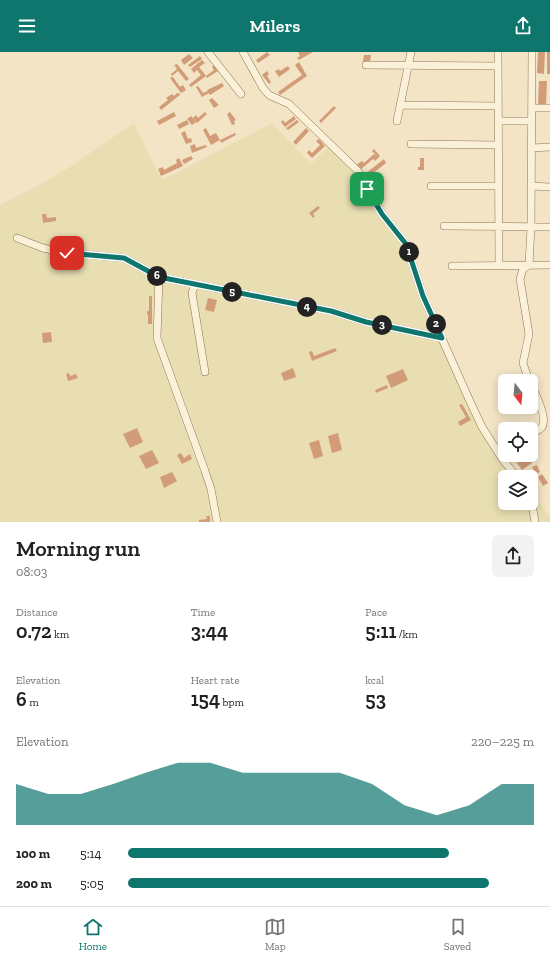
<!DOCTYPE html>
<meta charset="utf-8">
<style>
body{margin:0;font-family:"Zilla Slab",serif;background:#f2f2f2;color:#202124;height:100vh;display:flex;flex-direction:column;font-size:15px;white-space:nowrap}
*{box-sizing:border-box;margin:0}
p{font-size:13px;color:#757577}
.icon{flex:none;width:22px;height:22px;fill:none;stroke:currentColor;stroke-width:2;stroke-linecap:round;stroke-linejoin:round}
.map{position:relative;height:470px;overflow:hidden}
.sheet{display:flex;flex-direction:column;background:#fff;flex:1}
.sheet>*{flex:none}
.needle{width:26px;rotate:164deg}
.controls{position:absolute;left:498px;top:322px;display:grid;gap:8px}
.controls a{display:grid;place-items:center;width:40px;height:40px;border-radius:6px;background:#fff;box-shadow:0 2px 10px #0003;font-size:20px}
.pin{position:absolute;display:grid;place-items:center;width:34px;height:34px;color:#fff;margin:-17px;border-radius:8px;box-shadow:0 2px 6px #0006}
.km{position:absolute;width:20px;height:20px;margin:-10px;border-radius:50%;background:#222;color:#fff;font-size:11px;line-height:20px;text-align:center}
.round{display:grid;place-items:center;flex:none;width:42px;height:42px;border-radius:6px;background:#f2f2f2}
.summary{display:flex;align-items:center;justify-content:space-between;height:68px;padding:0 16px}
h1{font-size:22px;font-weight:600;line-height:30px}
.stats{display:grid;grid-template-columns:repeat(3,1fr);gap:6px;height:68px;padding:4px 16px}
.stats div{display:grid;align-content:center}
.stats b{font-size:20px;font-weight:600}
.stats small{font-size:11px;font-weight:400}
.stats p{font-size:11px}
.chart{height:112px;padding:8px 16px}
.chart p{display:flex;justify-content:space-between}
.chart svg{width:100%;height:72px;margin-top:4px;fill:#0f766e;opacity:.7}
ul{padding:0 16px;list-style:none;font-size:13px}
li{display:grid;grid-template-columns:64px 48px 1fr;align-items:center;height:30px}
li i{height:10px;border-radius:5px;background:#0f766e}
header{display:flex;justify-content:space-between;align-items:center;height:52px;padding:0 16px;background:#0f766e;color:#fff;font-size:18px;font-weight:600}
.dock{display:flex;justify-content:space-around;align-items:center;height:56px;border-top:1px solid #e0e0e0;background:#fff;font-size:11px;color:#757577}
.dock a{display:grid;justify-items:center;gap:2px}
.dock .selected{color:#0f766e}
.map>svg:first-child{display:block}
</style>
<header><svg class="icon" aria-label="menu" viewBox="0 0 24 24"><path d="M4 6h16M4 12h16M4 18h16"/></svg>Milers<svg class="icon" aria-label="share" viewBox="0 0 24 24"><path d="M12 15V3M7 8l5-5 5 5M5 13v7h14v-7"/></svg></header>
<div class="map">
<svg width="550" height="470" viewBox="0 0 550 470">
<rect width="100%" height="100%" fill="#f2e4c5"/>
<path fill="#e8deb2" d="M 134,71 L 157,120 L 163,128 L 272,71 L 311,112 L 330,93 L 358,119 L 367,137 L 406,192 L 423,244 L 482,375 L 517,425 L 505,425 L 505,451 L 531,451 L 531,442 L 536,446 L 550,465 L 550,470 L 0,470 L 0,153 L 43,131 L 70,115 Z"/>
<path fill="#d39c78" d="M 267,0 L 270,3 L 258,11 L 256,8 Z
M 298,0 L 313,0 L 299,8 L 297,6 L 300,4 Z
M 538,0 L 545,0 L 544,22 L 537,21 Z
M 547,0 L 550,0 L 550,22 L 547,22 Z
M 189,2 L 193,6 L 184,13 L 181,8 Z
M 364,3 L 371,3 L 370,10 L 363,10 Z
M 200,4 L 202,7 L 190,15 L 188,13 Z
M 202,8 L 205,11 L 199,15 L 206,24 L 191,35 L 189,33 L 201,23 L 197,18 L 194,21 L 191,17 Z
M 299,10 L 307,24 L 280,43 L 278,40 L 302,23 L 295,13 Z
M 177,12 L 189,27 L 186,29 L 178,19 L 172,24 L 171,22 L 177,17 L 174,13 Z
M 214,13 L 218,19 L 207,26 L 206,24 L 214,18 L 212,15 Z
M 288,14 L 290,17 L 279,25 L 275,19 L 279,17 L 280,19 Z
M 267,19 L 269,22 L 267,24 L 271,30 L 269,32 L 262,23 Z
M 173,25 L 180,35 L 183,33 L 186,38 L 181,41 L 170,26 Z
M 539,29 L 547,29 L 546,53 L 538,53 Z
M 222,31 L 224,34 L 210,43 L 207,38 Z
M 198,34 L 203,41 L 207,39 L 209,41 L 202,45 L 196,35 Z
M 177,41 L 181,42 L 161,58 L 159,55 L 168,48 L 166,46 L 172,42 L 174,44 Z
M 212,46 L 219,53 L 214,56 L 209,48 Z
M 334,54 L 336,56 L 321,71 L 319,69 Z
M 174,60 L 176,64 L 159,73 L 157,69 Z
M 205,60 L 207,62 L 197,71 L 193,66 L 196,63 L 198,66 Z
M 230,60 L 236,68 L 234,69 L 235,72 L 232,73 L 227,62 Z
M 191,64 L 196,70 L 192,73 L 187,67 Z
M 294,64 L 296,67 L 285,75 L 281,70 L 283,68 L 285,71 Z
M 187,68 L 189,72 L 179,77 L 177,73 Z
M 297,68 L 299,70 L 288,78 L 286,76 Z
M 206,76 L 210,84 L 216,81 L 220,88 L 211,93 L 203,78 Z
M 306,76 L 309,79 L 296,93 L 293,90 Z
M 185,79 L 188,87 L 191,86 L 192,90 L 186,92 L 181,81 Z
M 235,81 L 236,83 L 221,91 L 220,88 Z
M 319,87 L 325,94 L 312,106 L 307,101 L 309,98 L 312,101 L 320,93 L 316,89 Z
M 195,92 L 196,96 L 206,93 L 207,95 L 192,101 L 190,94 Z
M 374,97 L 380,104 L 375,109 L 373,107 L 360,118 L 356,113 L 362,109 L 364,111 L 374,102 L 377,104 L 372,99 Z
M 191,104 L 193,107 L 184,112 L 182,108 Z
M 179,106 L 183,114 L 161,124 L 158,117 L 163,115 L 164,118 L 177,111 L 176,108 Z
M 420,106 L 424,106 L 424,118 L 418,118 L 418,115 L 420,115 Z
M 384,107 L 386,111 L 368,125 L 365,122 Z
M 318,154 L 320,156 L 313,162 L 315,164 L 313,166 L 309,161 Z
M 42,162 L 46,162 L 47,166 L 56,165 L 56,169 L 43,171 Z
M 149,244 L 152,244 L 152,272 L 148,272 L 148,263 L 147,262 L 147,259 L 149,259 Z
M 208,246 L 217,248 L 214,260 L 205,258 Z
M 51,280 L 52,290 L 43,291 L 42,281 Z
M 335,296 L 337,299 L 312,309 L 309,300 L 312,299 L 314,304 Z
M 293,316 L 296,325 L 284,329 L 281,321 Z
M 403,317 L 408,328 L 391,336 L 386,324 Z
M 69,321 L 70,324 L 76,322 L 78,326 L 68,329 L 66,322 Z
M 387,333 L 388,336 L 376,341 L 375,338 Z
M 462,352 L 471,368 L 460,374 L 458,370 L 466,365 L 459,353 Z
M 137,376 L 143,390 L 130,396 L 123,382 Z
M 338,381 L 342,398 L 332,401 L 328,384 Z
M 319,388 L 323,404 L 314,407 L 309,391 Z
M 152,398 L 159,411 L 146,417 L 139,404 Z
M 181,401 L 184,406 L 190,402 L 192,407 L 182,412 L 177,403 Z
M 519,403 L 532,403 L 536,408 L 522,418 L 514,407 Z
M 537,413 L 540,420 L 536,422 L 532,415 Z
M 172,420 L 177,429 L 164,436 L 160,425 Z
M 542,422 L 548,431 L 543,434 L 538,425 Z
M 206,464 L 210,464 L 210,470 L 199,470 L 199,468 L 207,467 Z"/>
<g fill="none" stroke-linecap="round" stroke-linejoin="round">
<defs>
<path id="minor" d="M 208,0 L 241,42
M 243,0 L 263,36 L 269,43 L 289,52 L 358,119 L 382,162 L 406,192 L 423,244 L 468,345 L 482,375 L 503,408 L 517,425
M 498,0 L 499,213
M 366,13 L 498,14
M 400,53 L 498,54
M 532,56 L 550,56
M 397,69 L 411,0
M 498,69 L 532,69
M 411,92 L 498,93
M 532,96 L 550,95
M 431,134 L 498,134
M 531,134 L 550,135
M 444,174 L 550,175
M 17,186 L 43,196 L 67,201 L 124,206 L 159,225
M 452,214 L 550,213
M 195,232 L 192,241 L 205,320
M 529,329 L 523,311 L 529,282 L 520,227 L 523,217 L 529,213 L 531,175 L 532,0
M 531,333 C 535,341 548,366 542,375 C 540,378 534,380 531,382
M 531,446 L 535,470
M 217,470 L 211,437 L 205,419 L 157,286 L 159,225 L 331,259 L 366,270 L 442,286"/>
</defs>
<use href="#minor" stroke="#8f7559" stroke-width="8"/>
<use href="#minor" stroke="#fbf1d9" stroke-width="7"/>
</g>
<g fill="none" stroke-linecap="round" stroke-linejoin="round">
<defs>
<path id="route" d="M 67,201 L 124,206 L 159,225 L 331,259 L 366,270 L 442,286 L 423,244 L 406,192 L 382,162 L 367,137"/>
</defs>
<use href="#route" stroke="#fff" stroke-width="8"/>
<use href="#route" stroke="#0f766e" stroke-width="5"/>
</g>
</svg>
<div class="controls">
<a><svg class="needle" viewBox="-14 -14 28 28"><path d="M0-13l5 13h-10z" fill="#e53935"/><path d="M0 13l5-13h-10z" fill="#757577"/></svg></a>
<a><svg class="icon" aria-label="locate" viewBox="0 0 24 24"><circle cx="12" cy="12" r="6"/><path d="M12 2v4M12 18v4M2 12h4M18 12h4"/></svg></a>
<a><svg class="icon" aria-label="layers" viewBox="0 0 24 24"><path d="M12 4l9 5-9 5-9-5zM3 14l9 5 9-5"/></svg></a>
</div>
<div class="pin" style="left:367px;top:137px;background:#1e9e55"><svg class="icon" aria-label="arrive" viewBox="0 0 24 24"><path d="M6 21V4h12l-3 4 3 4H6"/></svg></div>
<div class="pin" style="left:67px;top:201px;background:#d93025"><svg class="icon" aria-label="check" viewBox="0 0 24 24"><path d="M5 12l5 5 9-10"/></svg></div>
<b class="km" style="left:409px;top:200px">1</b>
<b class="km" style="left:436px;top:272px">2</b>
<b class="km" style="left:382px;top:273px">3</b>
<b class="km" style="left:307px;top:255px">4</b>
<b class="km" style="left:232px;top:240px">5</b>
<b class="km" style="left:157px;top:224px">6</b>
</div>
<section class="sheet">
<div class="summary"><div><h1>Morning run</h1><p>08:03</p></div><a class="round"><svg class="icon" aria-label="share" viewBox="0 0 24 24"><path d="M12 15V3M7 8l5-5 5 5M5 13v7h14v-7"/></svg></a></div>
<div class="stats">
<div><p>Distance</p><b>0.72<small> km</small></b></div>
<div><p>Time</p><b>3:44</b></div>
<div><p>Pace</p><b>5:11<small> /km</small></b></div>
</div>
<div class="stats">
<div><p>Elevation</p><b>6<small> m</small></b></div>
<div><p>Heart rate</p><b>154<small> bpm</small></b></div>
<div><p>kcal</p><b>53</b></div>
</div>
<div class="chart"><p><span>Elevation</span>220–225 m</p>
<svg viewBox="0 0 160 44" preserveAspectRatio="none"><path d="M0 44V19L10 25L20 25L30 19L40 12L50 6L60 6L70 12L80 12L90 12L100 12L110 19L120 32L130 38L140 32L150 19L160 19V44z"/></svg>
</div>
<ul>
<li><b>100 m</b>5:14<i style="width:79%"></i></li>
<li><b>200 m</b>5:05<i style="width:89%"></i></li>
</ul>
</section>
<nav class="dock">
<a class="selected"><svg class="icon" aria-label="home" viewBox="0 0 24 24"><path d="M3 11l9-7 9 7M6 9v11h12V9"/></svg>Home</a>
<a><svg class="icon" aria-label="map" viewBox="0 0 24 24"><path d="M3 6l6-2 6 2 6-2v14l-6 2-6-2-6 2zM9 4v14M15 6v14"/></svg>Map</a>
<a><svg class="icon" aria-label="saved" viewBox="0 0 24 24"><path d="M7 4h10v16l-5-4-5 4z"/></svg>Saved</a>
</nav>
